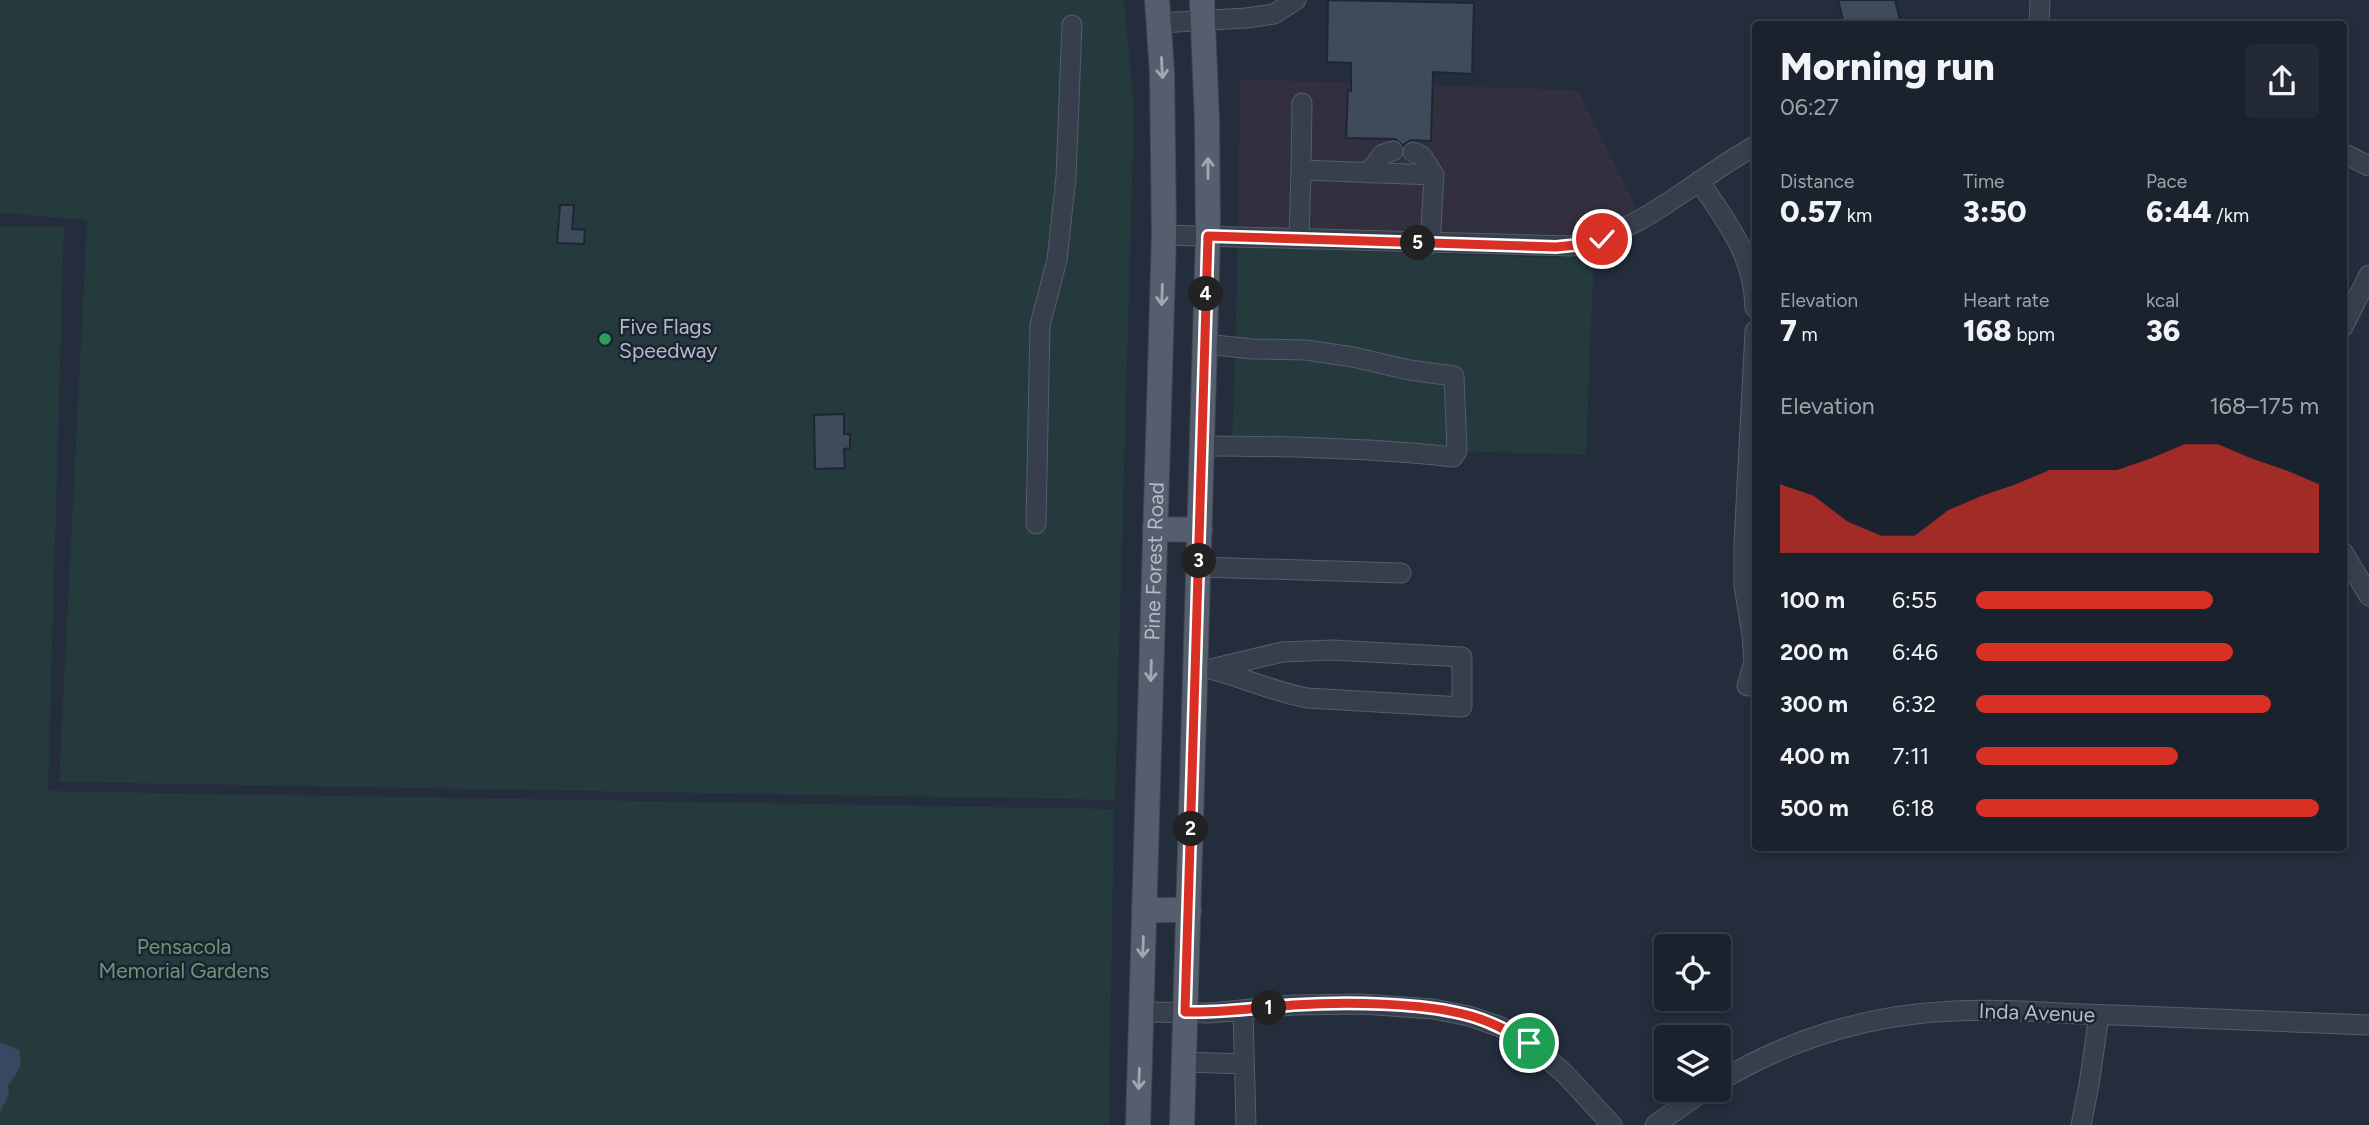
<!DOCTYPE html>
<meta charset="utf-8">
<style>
body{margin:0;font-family:Figtree,sans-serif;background:#232a35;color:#f1f3f6;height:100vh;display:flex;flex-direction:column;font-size:26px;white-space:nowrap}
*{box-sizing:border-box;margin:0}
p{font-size:23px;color:#9fa4aa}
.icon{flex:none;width:38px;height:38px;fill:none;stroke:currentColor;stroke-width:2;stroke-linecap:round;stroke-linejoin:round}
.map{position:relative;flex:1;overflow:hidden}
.side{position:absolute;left:1752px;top:21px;width:595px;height:830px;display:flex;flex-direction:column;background:#1a222d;border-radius:7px;box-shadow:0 4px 10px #0003,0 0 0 2px #383f49}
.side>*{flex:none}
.fabs{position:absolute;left:1654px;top:934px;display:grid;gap:14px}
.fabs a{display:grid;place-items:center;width:77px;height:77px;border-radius:7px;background:#1a222d;box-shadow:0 4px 10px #0003,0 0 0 2px #383f49;font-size:35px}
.pin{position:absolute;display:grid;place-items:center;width:60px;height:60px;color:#fff;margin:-30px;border:4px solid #fff;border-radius:50%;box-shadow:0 2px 7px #0007}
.km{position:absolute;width:35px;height:35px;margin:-18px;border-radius:50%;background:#222;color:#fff;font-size:19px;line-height:35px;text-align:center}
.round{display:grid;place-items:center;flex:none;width:74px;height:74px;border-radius:7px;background:#232a35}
.overview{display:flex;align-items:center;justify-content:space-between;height:119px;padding:0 28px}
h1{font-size:38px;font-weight:800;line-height:52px}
.stats{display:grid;grid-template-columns:repeat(3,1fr);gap:10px;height:119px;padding:7px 28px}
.stats div{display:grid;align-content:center}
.stats b{font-size:30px;font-weight:800}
.stats small{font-size:19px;font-weight:400}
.stats p{font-size:19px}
.chart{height:196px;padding:14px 28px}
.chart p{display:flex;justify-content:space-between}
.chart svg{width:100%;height:126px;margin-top:7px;fill:#d93025;opacity:.7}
ul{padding:0 28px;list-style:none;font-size:23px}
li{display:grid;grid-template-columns:112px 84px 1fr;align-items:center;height:52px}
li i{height:18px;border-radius:9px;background:#d93025}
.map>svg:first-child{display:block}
</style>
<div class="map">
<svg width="2369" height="1125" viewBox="0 0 2369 1125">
<rect width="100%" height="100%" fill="#232d3c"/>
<path fill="#322f3e" d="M 1240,79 L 1578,90 L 1638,210 L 1599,229 L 1556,237 L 1238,227 Z"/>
<path fill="#253a3d" d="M 0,0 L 1124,0 L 1134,110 L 1115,800 L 59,782 L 87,220 L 0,213 Z
M 0,226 L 64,227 L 48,791 L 1114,809 L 1109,1125 L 0,1125 Z
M 1238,247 L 1556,258 L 1594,252 L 1586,455 L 1232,444 Z"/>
<path fill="#374863" d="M 0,1042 L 19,1050 C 24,1066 17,1074 8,1085 L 9,1094 L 0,1112 Z"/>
<path fill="#3f4b5b" stroke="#1e2633" stroke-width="2" d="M 1328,0 L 1474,3 L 1472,74 L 1433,72 L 1431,141 L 1411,140 L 1403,145 L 1395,139 L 1346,138 L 1348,90 L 1351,91 L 1351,63 L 1327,62 Z
M 1838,0 L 1895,0 L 1901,24 L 1844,24 Z
M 560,205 L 574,205 L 572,229 L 585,230 L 584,244 L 557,243 Z
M 844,414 L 844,434 L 850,434 L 850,448 L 844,449 L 845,468 L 815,469 L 814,415 Z"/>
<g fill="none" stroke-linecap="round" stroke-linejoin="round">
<defs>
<path id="minor" d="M 1160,23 L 1246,18 L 1274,14 L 1296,0
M 2039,24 L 2040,0
M 1413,152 L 1422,156 L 1434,175
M 2343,153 L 2369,166
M 1301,170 L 1302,103
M 1368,173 L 1383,154 L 1393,151
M 1699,181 C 1727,222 1754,256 1755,308
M 1164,235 L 1571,246 C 1642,233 1694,179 1755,146
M 1299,239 L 1301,170 L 1434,175 L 1430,244
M 2343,327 L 2369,275
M 1203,446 C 1287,446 1370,448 1453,457 L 1457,451 L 1454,376 L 1409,370 L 1353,357 L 1306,350 L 1252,349 L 1205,344
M 1036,524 L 1040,325 L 1057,260 L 1066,177 L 1072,25
M 2343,552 L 2369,596
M 1199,567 L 1401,573
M 1196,666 C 1234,673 1269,691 1307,698 L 1462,707 L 1462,657 L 1333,650 L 1282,652 L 1211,669
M 1747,686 L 1754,662 L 1752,635 L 1744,586 L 1744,543 L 1755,331
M 1243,1010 L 1246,1125
M 1141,1012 L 1210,1013 L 1294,1005 L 1362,1004 L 1433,1009 L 1469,1016 L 1501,1027 L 1529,1043 L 1565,1074 L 1612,1125
M 1184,1062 L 1244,1064
M 1718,1082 C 1790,1039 1871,1014 1955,1011 C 2008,1008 2061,1014 2114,1015 C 2199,1019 2284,1022 2369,1025
M 1655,1125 L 1705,1090
M 2081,1125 L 2089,1085 L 2099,1015"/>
<g id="major">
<path d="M 1155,529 L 1200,530"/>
<path d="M 1144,910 L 1189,910"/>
<path id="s1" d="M 1138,1125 L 1164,235 L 1162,72 L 1157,0"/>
<path d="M 1182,1125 L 1208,236 L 1207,121 L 1202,0"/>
</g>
</defs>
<use href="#minor" stroke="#555d6a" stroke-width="21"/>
<use href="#major" stroke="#404855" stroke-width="26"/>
<use href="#minor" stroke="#373f4c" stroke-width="19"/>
<use href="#major" stroke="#555e6c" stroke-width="24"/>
</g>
<defs><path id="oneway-shaft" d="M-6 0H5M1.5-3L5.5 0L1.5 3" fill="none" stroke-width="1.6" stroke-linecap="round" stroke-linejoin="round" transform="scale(1.75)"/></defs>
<g stroke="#a0a8b6">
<use href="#oneway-shaft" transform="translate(1162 68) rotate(87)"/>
<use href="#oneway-shaft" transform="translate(1208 168) rotate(-90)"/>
<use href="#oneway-shaft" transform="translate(1162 295) rotate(92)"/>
<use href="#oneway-shaft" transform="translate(1151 671) rotate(92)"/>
<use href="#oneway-shaft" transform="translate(1143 947) rotate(92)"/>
<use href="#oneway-shaft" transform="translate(1139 1079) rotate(92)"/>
</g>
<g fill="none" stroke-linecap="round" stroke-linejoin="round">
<defs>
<path id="route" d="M 1529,1043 C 1510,1032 1492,1022 1471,1016 C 1422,1002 1344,1002 1293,1005 C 1257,1008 1221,1013 1185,1012 L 1208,236 L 1556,247 L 1586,244 L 1602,239"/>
</defs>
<use href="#route" stroke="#fff" stroke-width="14"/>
<use href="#route" stroke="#d93025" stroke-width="9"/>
</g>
<circle fill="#2e9e5b" stroke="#1c2431" stroke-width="2.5" cx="605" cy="339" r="7"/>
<g text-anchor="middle" stroke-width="5" stroke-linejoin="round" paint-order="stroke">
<g font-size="21" fill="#b3bac8" stroke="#1c2431" text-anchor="start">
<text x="619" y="334">Five Flags<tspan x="619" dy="24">Speedway</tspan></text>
</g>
<g font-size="21" fill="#b3bac8" stroke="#1c2431">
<text dy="7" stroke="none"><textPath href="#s1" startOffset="564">Pine Forest Road</textPath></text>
<text transform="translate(2037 1013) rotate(2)" y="7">Inda Avenue</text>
</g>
<g font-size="21" fill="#6a9976" stroke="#1c2431">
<text x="184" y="954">Pensacola<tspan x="184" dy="24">Memorial Gardens</tspan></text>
</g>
</g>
</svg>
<div class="fabs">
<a><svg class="icon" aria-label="locate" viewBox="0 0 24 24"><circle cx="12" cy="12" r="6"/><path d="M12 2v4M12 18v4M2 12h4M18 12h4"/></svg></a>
<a><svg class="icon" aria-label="layers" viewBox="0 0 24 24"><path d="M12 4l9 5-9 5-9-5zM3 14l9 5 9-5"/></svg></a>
</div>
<div class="pin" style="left:1529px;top:1043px;background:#1e9e55"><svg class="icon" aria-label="arrive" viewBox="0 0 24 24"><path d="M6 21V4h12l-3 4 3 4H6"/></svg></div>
<div class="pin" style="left:1602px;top:239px;background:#d93025"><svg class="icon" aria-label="check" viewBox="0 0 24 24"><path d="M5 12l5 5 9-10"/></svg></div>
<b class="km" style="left:1269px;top:1008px">1</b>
<b class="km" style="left:1191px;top:829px">2</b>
<b class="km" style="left:1199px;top:561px">3</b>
<b class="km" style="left:1206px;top:294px">4</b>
<b class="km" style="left:1418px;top:243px">5</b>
<section class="side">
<div class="overview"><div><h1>Morning run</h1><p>06:27</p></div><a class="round"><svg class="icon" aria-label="share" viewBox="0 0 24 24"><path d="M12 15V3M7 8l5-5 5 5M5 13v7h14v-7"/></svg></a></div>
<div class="stats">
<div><p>Distance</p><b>0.57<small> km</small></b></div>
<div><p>Time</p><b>3:50</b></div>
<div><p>Pace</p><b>6:44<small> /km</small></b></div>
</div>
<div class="stats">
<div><p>Elevation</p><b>7<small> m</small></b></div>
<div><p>Heart rate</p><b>168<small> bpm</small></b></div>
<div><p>kcal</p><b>36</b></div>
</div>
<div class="chart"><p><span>Elevation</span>168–175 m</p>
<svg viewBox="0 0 160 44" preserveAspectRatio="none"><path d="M0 44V20L10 24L20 33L30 38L40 38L50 29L60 24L70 20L80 15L90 15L100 15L110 11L120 6L130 6L140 11L150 15L160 20V44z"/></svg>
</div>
<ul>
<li><b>100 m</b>6:55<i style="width:69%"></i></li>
<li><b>200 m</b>6:46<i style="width:75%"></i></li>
<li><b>300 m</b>6:32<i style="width:86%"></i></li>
<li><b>400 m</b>7:11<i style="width:59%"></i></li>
<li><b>500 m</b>6:18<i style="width:100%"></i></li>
</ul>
</section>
</div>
